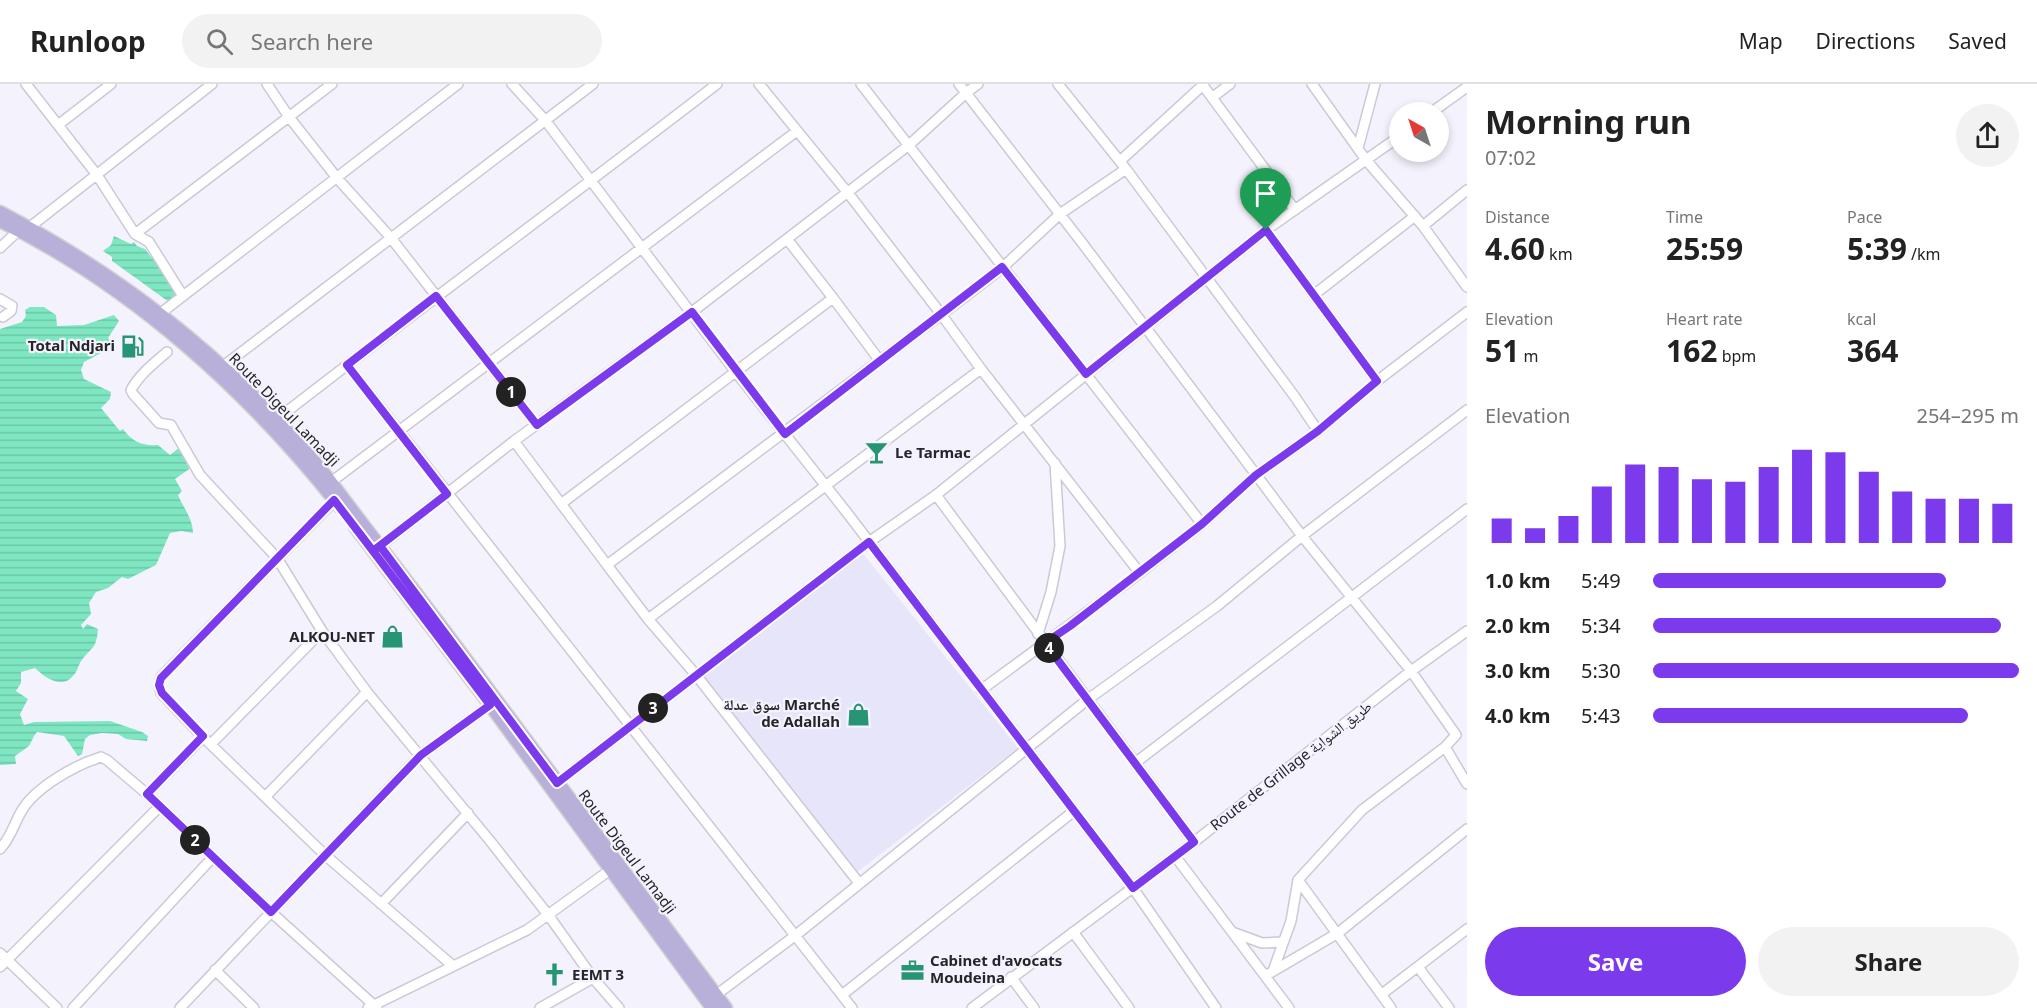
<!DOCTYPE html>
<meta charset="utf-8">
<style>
body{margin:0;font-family:"Noto Sans","Noto Naskh Arabic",sans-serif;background:#f2f2f2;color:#222;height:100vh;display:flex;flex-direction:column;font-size:22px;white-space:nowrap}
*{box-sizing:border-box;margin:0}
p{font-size:20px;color:#767676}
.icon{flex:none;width:33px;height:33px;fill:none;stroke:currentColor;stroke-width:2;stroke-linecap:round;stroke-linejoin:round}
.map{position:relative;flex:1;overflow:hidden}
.panel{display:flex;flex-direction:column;background:#fff;width:570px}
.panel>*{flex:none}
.needle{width:39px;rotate:321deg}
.fabs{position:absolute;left:1389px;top:18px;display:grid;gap:12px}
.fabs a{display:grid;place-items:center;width:60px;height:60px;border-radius:50%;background:#fff;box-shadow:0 3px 9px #0003;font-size:30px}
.pin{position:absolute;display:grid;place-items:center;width:51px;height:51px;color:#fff;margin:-62px -26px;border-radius:50% 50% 50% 0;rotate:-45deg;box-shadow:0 0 6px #0007}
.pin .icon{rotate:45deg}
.km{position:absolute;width:30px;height:30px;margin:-15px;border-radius:50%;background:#222;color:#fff;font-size:16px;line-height:30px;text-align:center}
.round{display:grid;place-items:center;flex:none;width:63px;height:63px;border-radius:32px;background:#f2f2f2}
.overview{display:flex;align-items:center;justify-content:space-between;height:102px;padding:0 18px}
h1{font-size:33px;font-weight:700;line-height:45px}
.metrics{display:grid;grid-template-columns:repeat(3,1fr);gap:9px;height:102px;padding:6px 18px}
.metrics div{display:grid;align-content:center}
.metrics b{font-size:30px;font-weight:700}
.metrics small{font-size:16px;font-weight:400}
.metrics p{font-size:16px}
.chart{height:168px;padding:12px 18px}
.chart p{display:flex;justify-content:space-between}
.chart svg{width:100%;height:108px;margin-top:6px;stroke:#7c3aed;stroke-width:6}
.cta{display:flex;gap:12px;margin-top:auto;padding:12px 18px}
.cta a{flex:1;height:69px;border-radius:36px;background:#7c3aed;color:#fff;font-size:24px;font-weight:700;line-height:69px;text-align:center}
.cta a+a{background:#f2f2f2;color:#222}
ul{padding:0 18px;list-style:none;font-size:20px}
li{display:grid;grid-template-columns:96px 72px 1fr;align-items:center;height:45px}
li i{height:15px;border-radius:8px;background:#7c3aed}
header{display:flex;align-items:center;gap:36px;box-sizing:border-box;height:84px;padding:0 30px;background:#fff;border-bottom:2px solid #e0e0e0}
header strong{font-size:28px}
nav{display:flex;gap:33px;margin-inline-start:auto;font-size:21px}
.search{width:420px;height:54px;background:#f2f2f2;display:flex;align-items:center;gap:15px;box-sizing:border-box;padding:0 21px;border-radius:33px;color:#767676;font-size:22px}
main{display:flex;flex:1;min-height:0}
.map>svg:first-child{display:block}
</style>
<header>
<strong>Runloop</strong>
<div class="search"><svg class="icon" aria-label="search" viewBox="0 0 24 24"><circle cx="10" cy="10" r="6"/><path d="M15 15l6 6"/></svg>Search here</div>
<nav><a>Map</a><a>Directions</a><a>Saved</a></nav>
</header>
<main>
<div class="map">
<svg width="1467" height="924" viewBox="0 0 1467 924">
<defs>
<pattern id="water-rules" width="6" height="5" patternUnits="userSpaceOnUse" patternTransform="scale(1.5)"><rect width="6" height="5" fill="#7ee7c2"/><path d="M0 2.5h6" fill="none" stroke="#6dc6a7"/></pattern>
</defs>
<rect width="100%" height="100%" fill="#f4f3fd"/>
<path fill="#e7e5f9" d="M 861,467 L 1018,664 L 852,792 L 699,595 Z"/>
<path fill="url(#water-rules)" d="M 114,152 L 131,160 L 134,158 L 137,162 L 145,165 L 180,210 L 169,218 L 112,177 L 112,173 L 103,167 L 111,161 Z
M 30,223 L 44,223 L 56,231 L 57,242 L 84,241 L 114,231 L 119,237 L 108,254 L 114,262 L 84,278 L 81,286 L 84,295 L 111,308 L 110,315 L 101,324 L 120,347 L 123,345 C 132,358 143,362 158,361 L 170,371 L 180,363 L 192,383 L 175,395 L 182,407 L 178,411 C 183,423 193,435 193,449 L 181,447 L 170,449 L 156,481 L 128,495 L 122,493 L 108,504 L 96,508 L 89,519 L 91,530 L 81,541 L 83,545 L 87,540 L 98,545 C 96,566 93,561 81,577 C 78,582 77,589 72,593 C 61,605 44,593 35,584 L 21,588 L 21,599 L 16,607 L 28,615 L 20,630 L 24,641 L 34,638 L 110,637 L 142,648 L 148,652 L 147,657 L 126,655 L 118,650 L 102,649 L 90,651 L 85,655 L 82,670 L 78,672 L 64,652 L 37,648 L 34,652 L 29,662 L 15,672 L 16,680 L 0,681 L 0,245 L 22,238 L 26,232 L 25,226 Z"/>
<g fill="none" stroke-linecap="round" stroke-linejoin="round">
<defs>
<path id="minor" d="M 26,0 L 97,91 L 135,150 L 149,158 L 183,212 L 161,229
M 267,0 L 289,33 L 337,94 L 391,154 L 537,341
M 512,0 L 545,36 L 735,287 L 848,430 L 1133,804 L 1216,924
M 759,0 L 848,109 L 941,230 L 981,285 L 1139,488
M 861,0 L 1202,440
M 959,0 L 1083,160 L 1302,452 L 1411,587 L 1456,651 L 1445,663 L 1362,726 L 1298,796 L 1391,924
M 1058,0 L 1126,85 L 1295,313 L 1318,347
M 1202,0 L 1295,126
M 1312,0 L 1366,76 L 1423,142 L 1467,203
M 1213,13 L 1230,0
M 1432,28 L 1467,3
M 58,41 L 111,0
M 1358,64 L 1375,0
M 1120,77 L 1203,1
M 1423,142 L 1467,106
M 30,143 L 212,0
M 1266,146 L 1377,297
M 135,150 L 332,0
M 0,164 L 18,147
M 1315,210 L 1415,132
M 183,212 L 458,0
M 833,214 L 880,277
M 0,215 L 12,222 L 11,227 L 3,233
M 167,268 C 154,279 139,291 131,306 L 133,310 L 159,339 L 171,341 L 200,391 L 277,474 L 322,547 L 367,608 L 491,758 L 549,832 L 593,894 L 619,924
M 347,281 L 852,924
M 222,283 L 593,0
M 276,336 C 422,222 571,113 717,0
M 514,357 L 607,481 L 966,212 L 1002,184 L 1060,130 L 1126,85
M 331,398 L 797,47
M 936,411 L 1194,758
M 335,416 L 161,593 L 159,601 L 161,609 L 203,653 L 325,771 L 453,882
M 561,420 L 833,214 L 787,155
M 375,466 L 514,357 L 692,228 L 909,61 L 966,9 L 978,0
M 607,481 L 648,535 L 696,591 L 859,799
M 648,535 L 981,285
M 1038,550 L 1051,508 L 1060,462 L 1055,379
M 981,606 L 1128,498 L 1202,440 L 1256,391 L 1318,347 L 1377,297 L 1467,228
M 211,660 L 322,547
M 1445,663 L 1467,700
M 1135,679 L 1467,425
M 557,699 L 869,458 L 936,411 L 1266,146 L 1400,52
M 147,710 L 203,653
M 265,713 L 367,608
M 0,765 C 10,755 14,740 21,728 C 34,704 75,681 101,673 L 107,676 L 147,710 L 271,828 L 377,924
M 1175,772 L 1289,924
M 381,820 L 468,729
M 1073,848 L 1129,924
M 1232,848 L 1262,859 L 1283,858
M 0,869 L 57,924
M 0,883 L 160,722
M 1418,883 L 1449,924
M 215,886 L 254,924
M 1273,887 L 1291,837 L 1298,796
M 1265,892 L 1338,849 L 1467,745
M 1011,893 L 1034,924
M 1382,910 L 1467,845
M 716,911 L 796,851 L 1087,616 L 1217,522 L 1302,452 L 1467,326
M 842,911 L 1074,727
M 73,924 L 213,773
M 180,924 L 411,681 L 421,671 L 490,621
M 368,924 L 527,846 L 610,786
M 540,924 L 593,894
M 972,924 L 1194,758 L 1411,587 L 1467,547"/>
<path id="major" d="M 0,128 C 118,190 216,266 304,365 C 326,390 345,417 365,443 C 401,489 436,535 471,582 C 556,696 641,810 726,924
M 0,137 C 133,203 247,306 339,422
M 355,443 L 490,621 L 712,924"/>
</defs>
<use href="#minor" stroke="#cbc9d6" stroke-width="12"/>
<use href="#major" stroke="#d4d3d4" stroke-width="15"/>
<use href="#minor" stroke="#fff" stroke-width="9"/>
<use href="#major" stroke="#b8b0d9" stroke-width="12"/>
</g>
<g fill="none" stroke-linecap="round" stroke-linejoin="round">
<defs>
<path id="route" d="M 1266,146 L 1086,290 L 1002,183 L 785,350 L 692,228 L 537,341 L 436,212 L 347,281 L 447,410 L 373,467 L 334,416 L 161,594 L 159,601 L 162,609 L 203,652 L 147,710 L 271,828 L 421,671 L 490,621 L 373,467 L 380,462 L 557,699 L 869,458 L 1133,804 L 1194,758 L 1045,559 L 1070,542 L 1202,440 L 1256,391 L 1318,347 L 1377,297 L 1266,146"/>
</defs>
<use href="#route" stroke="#fff" stroke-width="12"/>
<use href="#route" stroke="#7c3aed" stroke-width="8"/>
</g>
<defs>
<symbol id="fuel-bare" viewBox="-9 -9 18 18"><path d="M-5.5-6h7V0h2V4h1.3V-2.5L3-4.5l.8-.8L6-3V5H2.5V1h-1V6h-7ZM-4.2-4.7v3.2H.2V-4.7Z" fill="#279474" stroke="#f4f3fd" stroke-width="2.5" paint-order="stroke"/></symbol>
<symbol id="bar-bare" viewBox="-9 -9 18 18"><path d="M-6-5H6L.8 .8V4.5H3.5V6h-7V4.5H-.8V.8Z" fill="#279474" stroke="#f4f3fd" stroke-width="2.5" paint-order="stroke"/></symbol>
<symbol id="shop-bare" viewBox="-9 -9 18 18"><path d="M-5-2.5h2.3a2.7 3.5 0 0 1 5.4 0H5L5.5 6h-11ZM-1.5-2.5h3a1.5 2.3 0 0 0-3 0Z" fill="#279474" stroke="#f4f3fd" stroke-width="2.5" paint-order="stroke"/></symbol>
<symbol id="office-bare" viewBox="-9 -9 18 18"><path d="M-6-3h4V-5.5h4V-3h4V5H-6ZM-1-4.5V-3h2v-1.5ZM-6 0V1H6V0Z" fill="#279474" stroke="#f4f3fd" stroke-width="2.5" paint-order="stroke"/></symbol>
<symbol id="church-bare" viewBox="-9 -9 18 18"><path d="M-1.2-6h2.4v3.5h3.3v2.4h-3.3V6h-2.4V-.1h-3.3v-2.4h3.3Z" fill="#279474" stroke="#f4f3fd" stroke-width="2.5" paint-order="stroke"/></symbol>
</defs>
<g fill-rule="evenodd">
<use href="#fuel-bare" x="116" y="246" width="33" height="33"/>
<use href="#bar-bare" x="860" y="352" width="33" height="33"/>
<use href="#shop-bare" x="376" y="536" width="33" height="33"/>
<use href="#shop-bare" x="842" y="614" width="33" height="33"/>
<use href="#office-bare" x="896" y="870" width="33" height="33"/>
<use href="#church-bare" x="538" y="874" width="33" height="33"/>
</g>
<g text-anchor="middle" stroke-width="4.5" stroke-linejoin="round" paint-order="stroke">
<g font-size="15" font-weight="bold" fill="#26252a" stroke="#f4f3fd" text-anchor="end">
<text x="115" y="267">Total Ndjari</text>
<text x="895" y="374" text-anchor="start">Le Tarmac</text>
<text x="375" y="558">ALKOU-NET</text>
<text x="840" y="626">سوق عدلة Marché<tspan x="840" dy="17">de Adallah</tspan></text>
<text x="930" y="882" text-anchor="start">Cabinet d'avocats<tspan x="930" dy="17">Moudeina</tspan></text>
<text x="572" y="896" text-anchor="start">EEMT 3</text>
</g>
<g font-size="15" fill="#26252a" stroke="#f4f3fd">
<text transform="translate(284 326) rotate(46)" y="5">Route Digeul Lamadji</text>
<text transform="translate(1291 682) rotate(-38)" y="5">Route de Grillage طريق الشواية</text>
<text transform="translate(627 768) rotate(53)" y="5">Route Digeul Lamadji</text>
</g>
</g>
</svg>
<div class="fabs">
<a><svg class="needle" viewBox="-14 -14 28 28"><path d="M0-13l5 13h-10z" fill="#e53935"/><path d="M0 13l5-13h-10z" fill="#767676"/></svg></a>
</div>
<div class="pin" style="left:1266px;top:146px;background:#1e9e55"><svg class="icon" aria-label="arrive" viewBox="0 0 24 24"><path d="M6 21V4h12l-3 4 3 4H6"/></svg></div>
<b class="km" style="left:511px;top:308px">1</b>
<b class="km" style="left:195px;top:756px">2</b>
<b class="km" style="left:653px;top:624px">3</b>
<b class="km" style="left:1049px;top:564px">4</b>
</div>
<section class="panel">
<div class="overview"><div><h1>Morning run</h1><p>07:02</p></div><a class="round"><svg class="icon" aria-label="share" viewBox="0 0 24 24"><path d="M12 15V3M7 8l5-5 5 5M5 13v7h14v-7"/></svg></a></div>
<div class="metrics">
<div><p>Distance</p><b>4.60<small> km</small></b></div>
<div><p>Time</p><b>25:59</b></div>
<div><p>Pace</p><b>5:39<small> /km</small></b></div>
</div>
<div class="metrics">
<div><p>Elevation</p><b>51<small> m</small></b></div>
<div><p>Heart rate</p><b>162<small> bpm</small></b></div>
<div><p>kcal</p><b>364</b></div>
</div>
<div class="chart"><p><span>Elevation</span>254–295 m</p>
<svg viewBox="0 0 160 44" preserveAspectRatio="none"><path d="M5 44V34M15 44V38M25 44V33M35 44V21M45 44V12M55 44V13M65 44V18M75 44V19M85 44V13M95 44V6M105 44V7M115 44V15M125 44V23M135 44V26M145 44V26M155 44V28"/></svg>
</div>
<ul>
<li><b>1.0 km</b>5:49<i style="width:80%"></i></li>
<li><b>2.0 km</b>5:34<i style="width:95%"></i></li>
<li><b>3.0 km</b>5:30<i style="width:100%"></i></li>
<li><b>4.0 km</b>5:43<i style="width:86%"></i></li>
</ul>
<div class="cta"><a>Save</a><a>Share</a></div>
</section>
</main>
